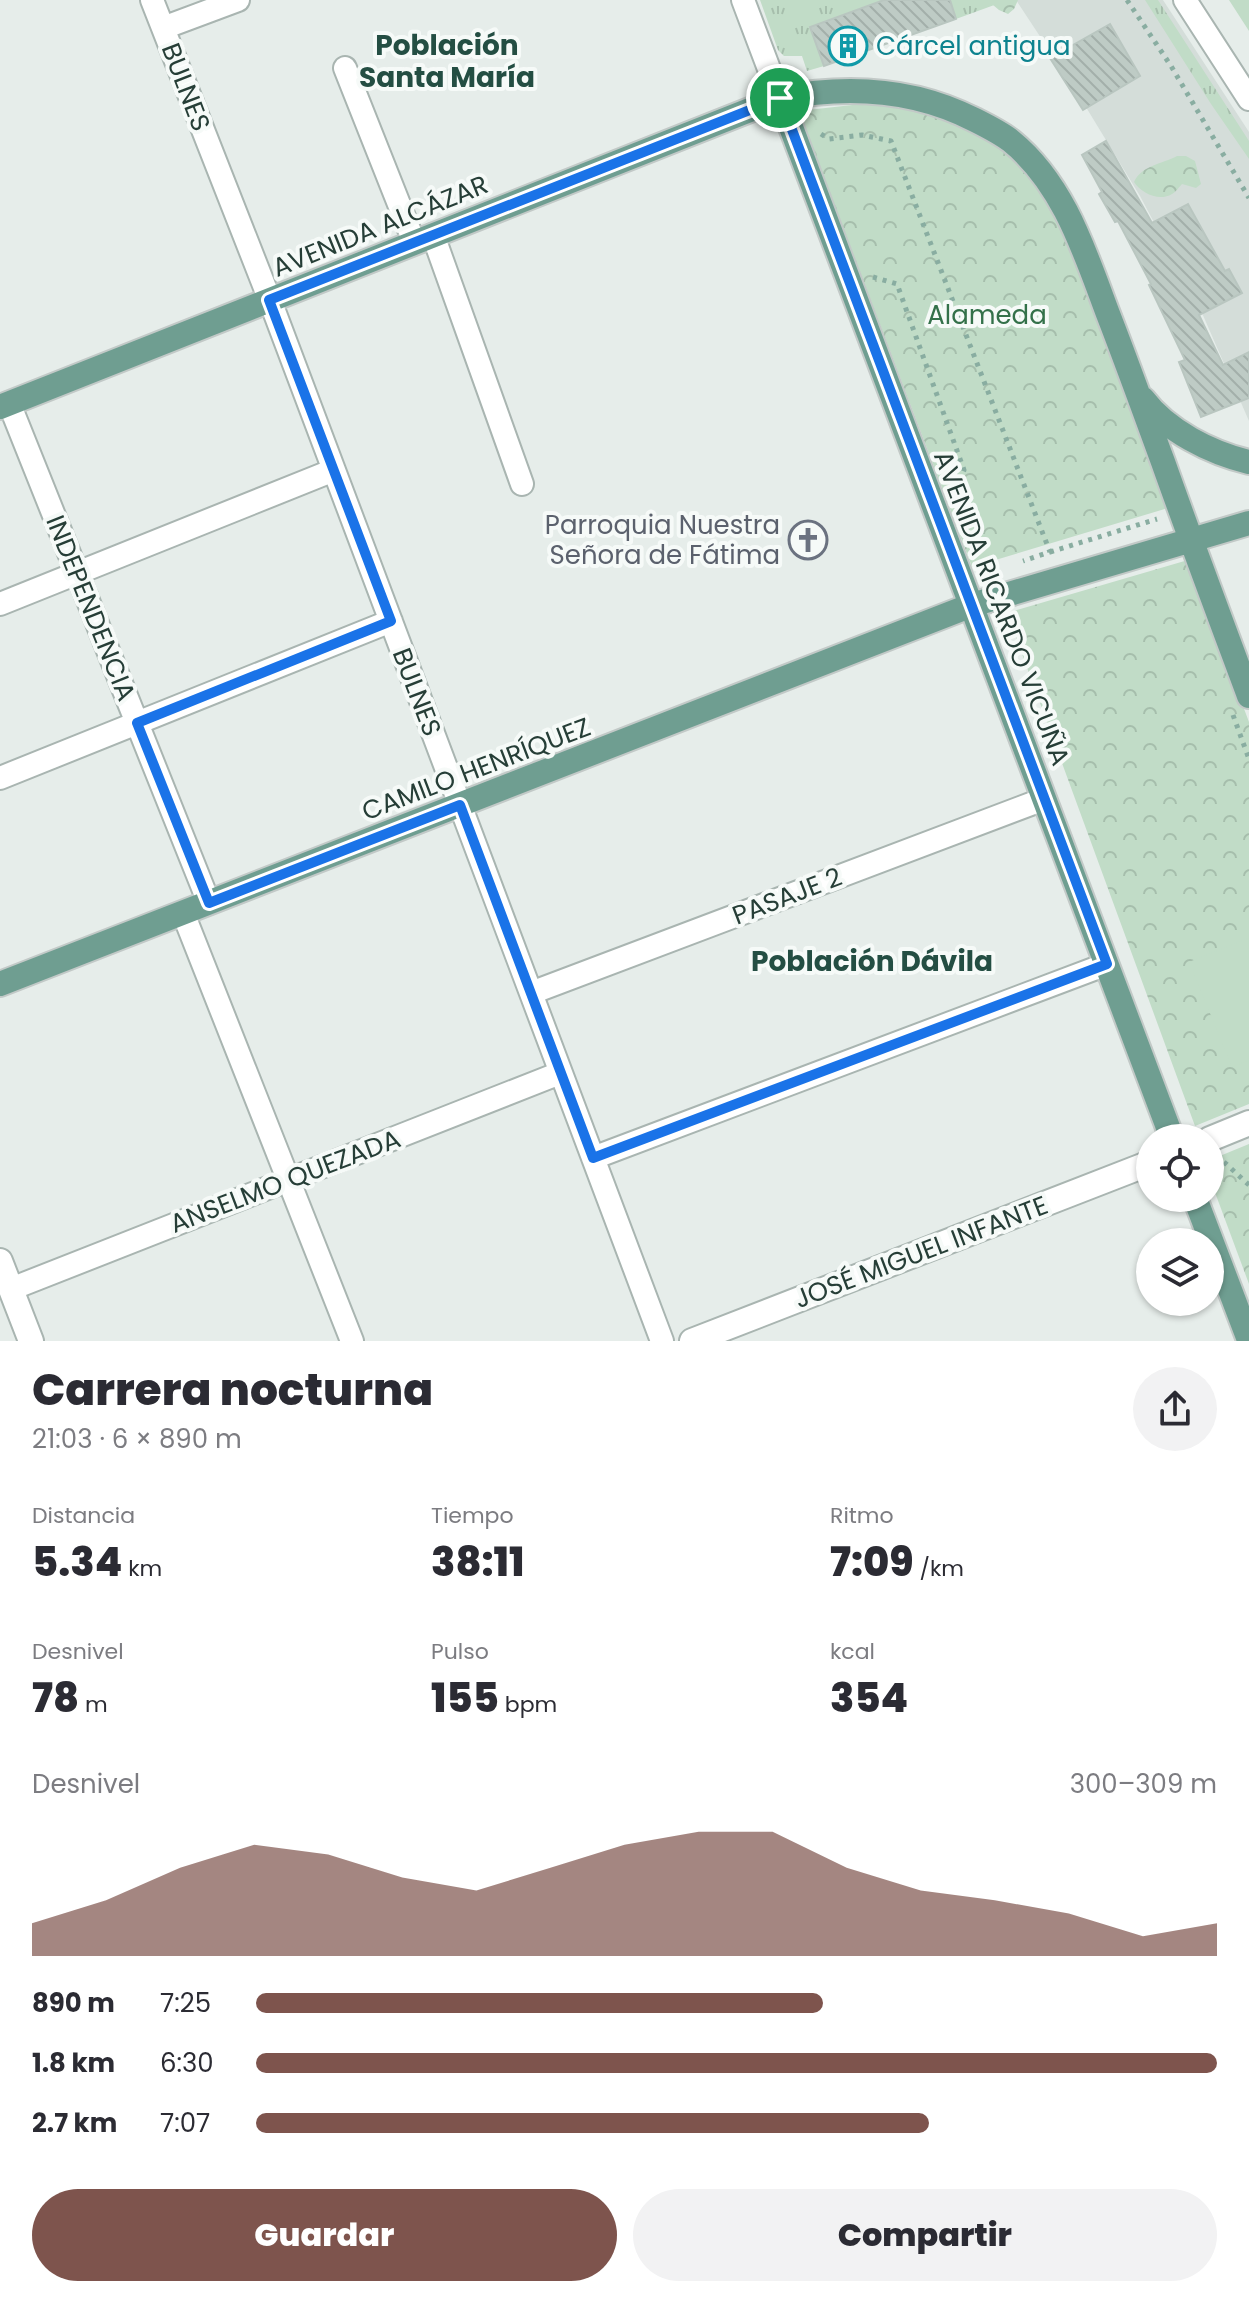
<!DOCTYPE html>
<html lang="es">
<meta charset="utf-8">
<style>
body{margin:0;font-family:Poppins,sans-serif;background:#f2f2f3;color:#2b2b33;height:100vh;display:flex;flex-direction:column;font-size:30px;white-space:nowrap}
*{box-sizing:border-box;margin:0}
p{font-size:26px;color:#7c7c81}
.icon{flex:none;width:44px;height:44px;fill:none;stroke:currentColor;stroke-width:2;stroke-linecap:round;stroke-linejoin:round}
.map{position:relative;height:1341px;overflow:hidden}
.panel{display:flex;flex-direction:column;background:#fff;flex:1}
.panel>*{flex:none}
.controls{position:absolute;left:1136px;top:1124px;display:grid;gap:16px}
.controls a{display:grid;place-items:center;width:88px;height:88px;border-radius:50%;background:#fff;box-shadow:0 2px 6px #0004;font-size:40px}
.pin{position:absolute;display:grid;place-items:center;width:68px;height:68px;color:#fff;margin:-34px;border:4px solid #fff;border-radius:50%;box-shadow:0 2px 8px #0007}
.round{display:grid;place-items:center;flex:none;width:84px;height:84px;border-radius:42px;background:#f2f2f3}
.overview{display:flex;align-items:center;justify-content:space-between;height:136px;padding:0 32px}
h1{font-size:44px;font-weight:800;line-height:60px}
.stats{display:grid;grid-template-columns:repeat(3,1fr);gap:12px;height:136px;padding:8px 32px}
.stats div{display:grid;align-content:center}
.stats b{font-size:40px;font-weight:800}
.stats small{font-size:22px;font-weight:400}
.stats p{font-size:22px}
.chart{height:224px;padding:16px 32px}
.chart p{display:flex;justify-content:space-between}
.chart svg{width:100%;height:144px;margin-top:8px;fill:#7e544d;opacity:.7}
.cta{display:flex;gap:16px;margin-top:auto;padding:16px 32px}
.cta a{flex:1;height:92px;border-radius:48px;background:#7e544d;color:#fff;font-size:32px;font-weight:800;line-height:92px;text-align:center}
.cta a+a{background:#f2f2f3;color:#2b2b33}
ul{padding:0 32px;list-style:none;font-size:26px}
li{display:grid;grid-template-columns:128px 96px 1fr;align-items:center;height:60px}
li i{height:20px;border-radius:10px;background:#7e544d}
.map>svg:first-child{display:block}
</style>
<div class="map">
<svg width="1249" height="1341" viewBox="0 0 1249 1341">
<defs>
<pattern id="grass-tufts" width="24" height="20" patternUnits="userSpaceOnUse" patternTransform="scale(2)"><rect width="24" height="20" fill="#c1dcc7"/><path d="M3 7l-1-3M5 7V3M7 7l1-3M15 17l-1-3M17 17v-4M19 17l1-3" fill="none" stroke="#a6beac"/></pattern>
<pattern id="forest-crowns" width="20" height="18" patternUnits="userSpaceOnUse" patternTransform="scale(2)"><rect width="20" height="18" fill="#c1dcc7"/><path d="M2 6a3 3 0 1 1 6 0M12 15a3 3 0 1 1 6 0" fill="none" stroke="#a6beac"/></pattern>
<pattern id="building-back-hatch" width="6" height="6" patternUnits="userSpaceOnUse" patternTransform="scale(2)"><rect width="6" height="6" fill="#becbc5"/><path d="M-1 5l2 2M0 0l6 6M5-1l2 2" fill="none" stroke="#a3afaa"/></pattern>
</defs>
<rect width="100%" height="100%" fill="#e6edea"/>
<path fill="#d4ddd9" d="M 1016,0 L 1163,0 L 1249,132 L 1249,421 L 1202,313 L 1140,196 L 1078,94 Z"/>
<path fill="url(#grass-tufts)" d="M 760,0 L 884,0 L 810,27 L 824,66 L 807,71 L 802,56 L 784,56 L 778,50 Z
M 950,0 L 1008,0 L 956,19 Z
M 1145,0 L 1158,0 L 1249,141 L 1249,159 L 1211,104 Z"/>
<path fill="url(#forest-crowns)" d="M 987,0 L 1018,0 L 1014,9 L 1008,14 L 999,10 Z
M 861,104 L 890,104 L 942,117 L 1006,149 L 1045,194 L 1075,256 L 1168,508 L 972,567 L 799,111 Z
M 1177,156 L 1186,156 L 1195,161 L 1201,184 L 1196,188 L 1182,184 C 1181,185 1174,194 1172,194 C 1159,202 1141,193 1134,182 C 1142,165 1162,164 1177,156 Z
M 1188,560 L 1249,722 L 1249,1104 L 1195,1126 L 1007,613 Z
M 1249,1144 L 1249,1284 L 1210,1179 L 1210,1160 Z"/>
<path fill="#c1dcc7" d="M 1229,0 L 1249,0 L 1249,31 Z
M 1249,938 L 1249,1060 L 1232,1067 L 1189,962 Z"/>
<path fill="url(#building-back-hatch)" stroke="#b9c6c0" stroke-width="2" d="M 884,0 L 950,0 L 956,19 L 824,66 L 810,27 Z
M 1110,24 L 1140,76 L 1083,110 L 1050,58 Z
M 1106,141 L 1152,223 L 1188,204 L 1225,271 L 1229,269 L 1242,293 L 1199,315 L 1223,365 L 1249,352 L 1249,398 L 1201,417 L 1179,362 L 1185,360 L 1149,285 L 1151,284 L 1118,221 L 1115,222 L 1099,194 L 1102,192 L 1082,155 Z"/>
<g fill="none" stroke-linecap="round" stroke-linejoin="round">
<defs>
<path id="minor" d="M 152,0 L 271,303 L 662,1341
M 743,0 L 780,98
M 1185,0 L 1249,99
M 163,28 L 238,0
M 345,68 L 414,242
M 433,235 L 522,484
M 9,403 L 209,903
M 0,604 L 334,470
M 0,778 L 391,621
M 183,913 L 352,1341
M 531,993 L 1044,799
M 593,1158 L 1107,964
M 11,1289 L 560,1073"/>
<path id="tertiary" d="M 1210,1139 L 1249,1123
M 0,1261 L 31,1341
M 692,1341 L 1150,1163"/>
<path id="primary" d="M 780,98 L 1172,1138
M 1143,399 C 1167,431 1211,453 1249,462
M 0,407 L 780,98 C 847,85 913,88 975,120 C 987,126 1001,133 1011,141 C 1064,184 1085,253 1108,314 C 1127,363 1145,413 1163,462 C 1191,541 1220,618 1249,696
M 0,984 L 972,605 L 1249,523
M 1195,1198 L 1249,1340"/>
</defs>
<use href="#minor" stroke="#a9b5b1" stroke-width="26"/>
<use href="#tertiary" stroke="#a9b5b1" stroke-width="28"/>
<use href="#primary" stroke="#c2c9c7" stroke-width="28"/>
<path stroke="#89ada1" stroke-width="5" stroke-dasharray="4 6" stroke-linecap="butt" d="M 1127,0 L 1171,66 L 1249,198
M 821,134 L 829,139 L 862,135 L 891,141 L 1050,552 L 1023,561
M 873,277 L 897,284 L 964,470 L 955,492
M 1050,552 L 1157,519
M 1233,715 L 1249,759
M 1224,1162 L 1249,1185"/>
<use href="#minor" stroke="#fff" stroke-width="22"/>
<use href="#tertiary" stroke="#fff" stroke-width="24"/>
<use href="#primary" stroke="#6f9e91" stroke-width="24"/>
</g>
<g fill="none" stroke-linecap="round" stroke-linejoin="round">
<defs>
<path id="route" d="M 780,98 L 1107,964 L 593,1158 L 460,805 L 209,903 L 137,723 L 391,621 L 269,300 Z"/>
</defs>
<use href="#route" stroke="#fff" stroke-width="16"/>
<use href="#route" stroke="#1a73e8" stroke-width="10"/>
</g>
<defs>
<symbol id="building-ring" viewBox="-11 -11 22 22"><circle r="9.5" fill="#f6faf8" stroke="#0f9aa8" stroke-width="1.5"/><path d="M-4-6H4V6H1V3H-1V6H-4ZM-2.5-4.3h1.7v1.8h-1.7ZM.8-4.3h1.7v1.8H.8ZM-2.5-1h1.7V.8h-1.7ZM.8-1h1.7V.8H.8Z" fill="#0f9aa8"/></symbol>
<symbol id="church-ring" viewBox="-11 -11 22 22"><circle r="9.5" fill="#f6faf8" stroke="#6b7280" stroke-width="1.5"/><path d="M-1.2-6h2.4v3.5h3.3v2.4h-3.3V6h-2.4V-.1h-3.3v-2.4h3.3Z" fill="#6b7280"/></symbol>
</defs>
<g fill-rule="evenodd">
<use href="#building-ring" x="826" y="24" width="44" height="44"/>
<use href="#church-ring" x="786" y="518" width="44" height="44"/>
</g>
<g text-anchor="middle" stroke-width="8" stroke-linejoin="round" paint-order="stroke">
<g font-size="26" fill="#0d838f" stroke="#f6faf8" text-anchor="start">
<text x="876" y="55">Cárcel antigua</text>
</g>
<g font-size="26" fill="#263e37" stroke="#f6faf8">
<text transform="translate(186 87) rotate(69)" y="9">BULNES</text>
<text transform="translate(380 226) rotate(-22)" y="9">AVENIDA ALCÁZAR</text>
<text transform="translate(91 608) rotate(68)" y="9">INDEPENDENCIA</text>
<text transform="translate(1002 608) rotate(69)" y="9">AVENIDA RICARDO VICUÑA</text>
<text transform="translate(417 692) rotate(69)" y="9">BULNES</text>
<text transform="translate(476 769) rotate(-21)" y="9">CAMILO HENRÍQUEZ</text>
<text transform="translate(787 896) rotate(-21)" y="9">PASAJE 2</text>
<text transform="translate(285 1181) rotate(-21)" y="9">ANSELMO QUEZADA</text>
<text transform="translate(921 1252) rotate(-21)" y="9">JOSÉ MIGUEL INFANTE</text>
</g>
<g font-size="26" fill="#34714a" stroke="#f6faf8">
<text x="987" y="324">Alameda</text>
</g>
<g font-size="26" fill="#5b616d" stroke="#f6faf8" text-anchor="end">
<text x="780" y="534">Parroquia Nuestra<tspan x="780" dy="30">Señora de Fátima</tspan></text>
</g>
<g font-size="28" font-weight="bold" fill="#244e43" stroke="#f6faf8">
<text x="447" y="55">Población<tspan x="447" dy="32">Santa María</tspan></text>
<text x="872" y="971">Población Dávila</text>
</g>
</g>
</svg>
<div class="controls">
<a><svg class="icon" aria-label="locate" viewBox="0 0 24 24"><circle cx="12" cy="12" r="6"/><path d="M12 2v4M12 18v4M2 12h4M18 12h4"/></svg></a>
<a><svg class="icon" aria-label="layers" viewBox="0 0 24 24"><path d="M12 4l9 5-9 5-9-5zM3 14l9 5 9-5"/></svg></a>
</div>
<div class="pin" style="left:780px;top:98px;background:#1e9e55"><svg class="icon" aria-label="arrive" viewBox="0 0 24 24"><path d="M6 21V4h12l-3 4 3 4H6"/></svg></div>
</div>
<section class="panel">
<div class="overview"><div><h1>Carrera nocturna</h1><p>21:03 · 6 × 890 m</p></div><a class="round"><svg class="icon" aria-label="share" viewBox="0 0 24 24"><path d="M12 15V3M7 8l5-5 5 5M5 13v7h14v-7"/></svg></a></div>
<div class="stats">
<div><p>Distancia</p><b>5.34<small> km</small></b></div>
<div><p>Tiempo</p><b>38:11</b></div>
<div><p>Ritmo</p><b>7:09<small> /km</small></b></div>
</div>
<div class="stats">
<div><p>Desnivel</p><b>78<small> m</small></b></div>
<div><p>Pulso</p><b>155<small> bpm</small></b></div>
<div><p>kcal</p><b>354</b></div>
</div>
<div class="chart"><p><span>Desnivel</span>300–309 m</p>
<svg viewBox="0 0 160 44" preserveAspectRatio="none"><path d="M0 44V34L10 27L20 17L30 10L40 13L50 20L60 24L70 17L80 10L90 6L100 6L110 17L120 24L130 27L140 31L150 38L160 34V44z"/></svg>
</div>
<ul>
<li><b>890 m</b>7:25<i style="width:59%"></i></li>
<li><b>1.8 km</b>6:30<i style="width:100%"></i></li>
<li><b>2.7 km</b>7:07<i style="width:70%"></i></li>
</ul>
<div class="cta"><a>Guardar</a><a>Compartir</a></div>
</section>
